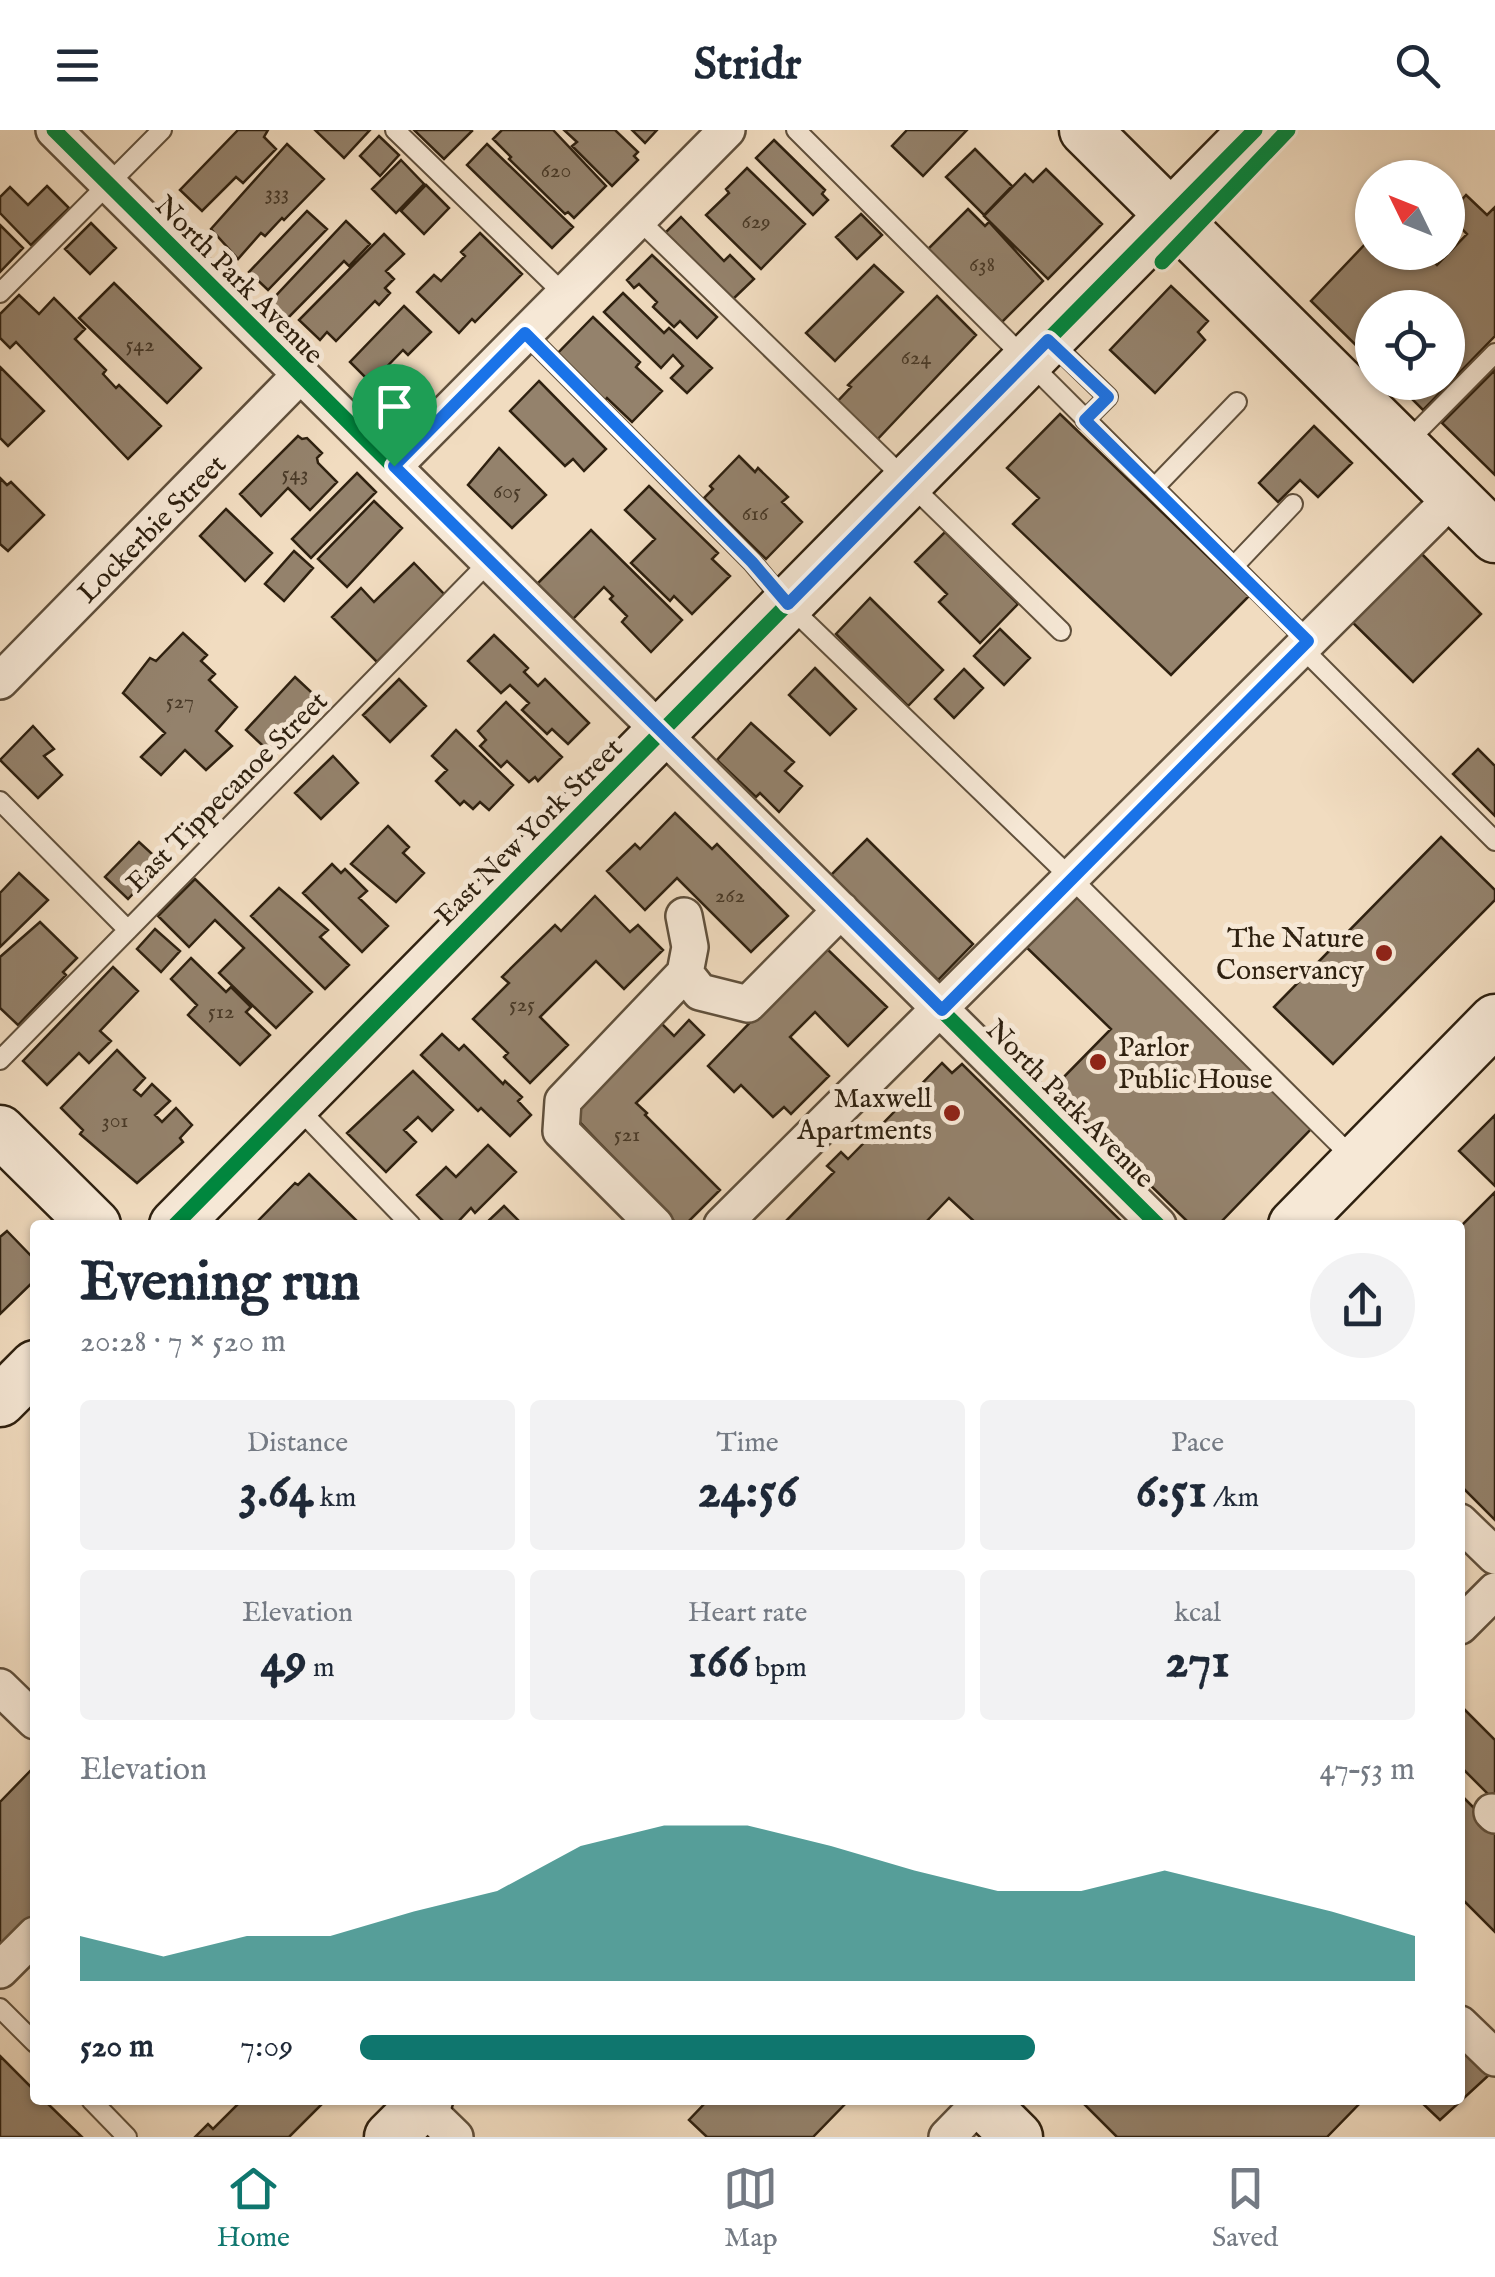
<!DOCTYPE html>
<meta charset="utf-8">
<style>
body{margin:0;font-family:"IM FELL English",serif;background:#f2f2f3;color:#1f2937;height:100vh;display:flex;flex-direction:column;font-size:38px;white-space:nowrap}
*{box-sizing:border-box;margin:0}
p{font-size:32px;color:#747a83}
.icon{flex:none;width:55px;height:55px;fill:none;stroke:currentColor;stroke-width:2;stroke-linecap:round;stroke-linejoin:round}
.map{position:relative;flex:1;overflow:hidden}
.side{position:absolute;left:30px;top:1090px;width:1435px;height:885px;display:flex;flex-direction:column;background:#fff;border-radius:10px;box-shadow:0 2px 8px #0004}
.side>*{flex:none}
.needle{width:65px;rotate:313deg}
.fabs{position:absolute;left:1355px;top:30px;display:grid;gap:20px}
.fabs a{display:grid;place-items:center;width:110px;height:110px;border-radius:50%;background:#fff;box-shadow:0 2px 8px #0004;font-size:50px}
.pin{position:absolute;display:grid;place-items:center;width:85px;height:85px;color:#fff;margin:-102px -42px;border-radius:50% 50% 50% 0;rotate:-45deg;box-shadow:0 0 10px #0007}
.pin .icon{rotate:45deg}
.round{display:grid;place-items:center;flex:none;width:105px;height:105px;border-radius:52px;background:#f2f2f3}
.summary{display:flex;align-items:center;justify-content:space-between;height:170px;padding:0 50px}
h1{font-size:55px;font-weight:700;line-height:75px}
.figures{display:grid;grid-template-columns:repeat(3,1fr);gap:15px;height:170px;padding:10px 50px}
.figures div{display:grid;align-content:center;border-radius:10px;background:#f2f2f3;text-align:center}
.figures b{font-size:50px;font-weight:700}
.figures small{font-size:28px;font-weight:400}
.figures p{font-size:28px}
.chart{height:280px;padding:20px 50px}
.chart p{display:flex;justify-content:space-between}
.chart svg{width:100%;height:180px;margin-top:10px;fill:#0f766e;opacity:.7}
ul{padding:0 50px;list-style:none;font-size:32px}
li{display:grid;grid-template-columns:160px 120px 1fr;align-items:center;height:75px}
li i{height:25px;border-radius:12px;background:#0f766e}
header{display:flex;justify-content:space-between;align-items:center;height:130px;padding:0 50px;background:#fff;font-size:45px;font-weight:700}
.tabs{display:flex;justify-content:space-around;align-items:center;height:140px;border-top:2px solid #e0e1e3;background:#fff;font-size:28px;color:#747a83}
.tabs a{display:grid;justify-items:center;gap:5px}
.tabs .on{color:#0f766e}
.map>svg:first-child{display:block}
</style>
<header><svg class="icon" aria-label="menu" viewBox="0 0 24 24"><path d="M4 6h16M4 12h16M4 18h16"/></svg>Stridr<svg class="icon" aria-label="search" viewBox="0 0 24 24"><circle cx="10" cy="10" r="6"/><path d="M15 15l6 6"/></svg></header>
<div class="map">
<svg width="1495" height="2007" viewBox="0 0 1495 2007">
<rect width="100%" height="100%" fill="#f1dcc0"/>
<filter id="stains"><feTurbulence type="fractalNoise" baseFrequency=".002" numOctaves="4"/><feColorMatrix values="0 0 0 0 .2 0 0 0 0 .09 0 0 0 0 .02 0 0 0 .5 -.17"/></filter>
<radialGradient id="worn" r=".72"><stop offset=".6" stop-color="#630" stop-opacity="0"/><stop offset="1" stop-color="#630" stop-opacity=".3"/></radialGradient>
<path fill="#94826c" stroke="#2f2110" stroke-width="2.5" d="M 238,0 L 268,0 L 264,7 L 276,19 L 243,53 L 236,47 L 202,81 L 180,60 Z
M 315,0 L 370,0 L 344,28 Z
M 414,0 L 471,0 L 472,1 L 444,29 Z
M 502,0 L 553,0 L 606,56 L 574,88 L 568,82 L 565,84 L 509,29 L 511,27 L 493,9 Z
M 564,0 L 615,0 L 638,22 L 634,26 L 638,30 L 612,56 L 572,16 L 577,12 Z
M 632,0 L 657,0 L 645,13 Z
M 907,0 L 967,0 L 923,46 L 892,16 Z
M 379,6 L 399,25 L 380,46 L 360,26 Z
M 774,10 L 825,60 L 822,64 L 828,70 L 813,85 L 756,28 Z
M 287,14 L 324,49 L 284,90 L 282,88 L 265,106 L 261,103 L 238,129 L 211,99 Z
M 487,14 L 573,97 L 552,118 L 467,35 Z
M 975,19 L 1012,56 L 984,85 L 946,47 Z
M 401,30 L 424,54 L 396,83 L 372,59 Z
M 747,38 L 805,94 L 761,139 L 706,85 L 729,63 L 726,59 Z
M 1046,39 L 1102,94 L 1048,149 L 984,86 L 1025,44 L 1033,52 Z
M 426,55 L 449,78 L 424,104 L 401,81 Z
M 47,56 L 69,78 L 31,115 L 0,83 L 0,67 L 10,57 L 28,75 Z
M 1466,65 L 1487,85 L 1495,77 L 1495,206 L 1423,280 L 1395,252 L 1448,252 L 1448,178 L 1372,178 L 1372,231 L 1311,171 L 1368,111 L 1372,115 L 1372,122 L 1381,122 L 1391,133 L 1402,122 L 1424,122 L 1437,135 L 1467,104 L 1448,85 Z
M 968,79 L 985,96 L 989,92 L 1043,151 L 1002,192 L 979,169 L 976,173 L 927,120 Z
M 307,81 L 327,99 L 268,160 L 249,142 Z
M 861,84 L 882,105 L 857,129 L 836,107 Z
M 681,87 L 724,131 L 730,125 L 754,149 L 730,172 L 671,115 L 675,112 L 665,103 Z
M 346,91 L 370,114 L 349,136 L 344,131 L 286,190 L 269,173 Z
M 91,93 L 116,118 L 90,144 L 65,119 Z
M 0,95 L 23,118 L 0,142 Z
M 480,103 L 522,144 L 475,192 L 472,189 L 459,203 L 417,162 L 434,145 L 441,151 L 465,126 L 461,122 Z
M 384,104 L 404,124 L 386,141 L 394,149 L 385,158 L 390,163 L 379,175 L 375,171 L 336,211 L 327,202 L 320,210 L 299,190 Z
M 652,125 L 717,187 L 697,208 L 680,191 L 674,197 L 653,177 L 657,172 L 639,154 L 634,158 L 627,150 Z
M 874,135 L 903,162 L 835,231 L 806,203 Z
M 114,153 L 201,238 L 167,273 L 79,188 Z
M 1171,156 L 1208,191 L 1198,202 L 1205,210 L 1155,263 L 1110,220 Z
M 623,163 L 664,203 L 669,198 L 712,238 L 687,263 L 671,248 L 683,236 L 673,225 L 661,238 L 604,182 Z
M 19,165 L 39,184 L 54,168 L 85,199 L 75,209 L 106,240 L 103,244 L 116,258 L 119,255 L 161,296 L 128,329 L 16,212 L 10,218 L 0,208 L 0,184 Z
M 937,166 L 976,205 L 874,313 L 835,274 L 851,257 L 848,255 Z
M 404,176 L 431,202 L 408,225 L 403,220 L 371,253 L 350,232 Z
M 593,187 L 640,232 L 636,237 L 662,261 L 632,292 L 607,268 L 603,273 L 554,227 Z
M 0,237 L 44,281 L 8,316 L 0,308 Z
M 1495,240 L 1495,345 L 1442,293 Z
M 539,251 L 606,319 L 584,341 L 573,329 L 565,336 L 510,281 Z
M 1060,284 L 1249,466 L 1171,545 L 1013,394 L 1039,368 L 1007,338 Z
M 1314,296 L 1352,333 L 1318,367 L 1300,350 L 1278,372 L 1259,353 Z
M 298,306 L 302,309 L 307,308 L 322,323 L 317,328 L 318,333 L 337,352 L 310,380 L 288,358 L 261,386 L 240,364 Z
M 499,318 L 546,365 L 512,398 L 468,355 Z
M 739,326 L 755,342 L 758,338 L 788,367 L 782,372 L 802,392 L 766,429 L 704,368 L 713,359 L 710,356 Z
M 357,343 L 376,362 L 311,428 L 292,409 Z
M 0,348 L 7,355 L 11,352 L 44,385 L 8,421 L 0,414 Z
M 649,356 L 718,423 L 712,429 L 730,446 L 692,484 L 674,466 L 670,471 L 631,433 L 655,409 L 625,380 Z
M 374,371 L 402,398 L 347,457 L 318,429 Z
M 226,379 L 272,423 L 245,451 L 200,406 Z
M 591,400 L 682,490 L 651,522 L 622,492 L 627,486 L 610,469 L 613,466 L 604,457 L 573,489 L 537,454 Z
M 945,402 L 1018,474 L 980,513 L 939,472 L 947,464 L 915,432 Z
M 1415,417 L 1481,484 L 1413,552 L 1346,486 Z
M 294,421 L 313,438 L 284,471 L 265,454 Z
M 414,433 L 445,465 L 377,532 L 332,487 L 361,458 L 374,472 Z
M 870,468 L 943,540 L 908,576 L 836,504 Z
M 1000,499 L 1030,528 L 1004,555 L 974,526 Z
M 183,503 L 207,525 L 201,531 L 215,544 L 209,550 L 237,577 L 216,601 L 232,616 L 206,640 L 185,620 L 161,645 L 141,627 L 165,603 L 123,563 L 150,528 L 156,531 Z
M 494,505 L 528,538 L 524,542 L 538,556 L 545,549 L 589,593 L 568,614 L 552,599 L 547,604 L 522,580 L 529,573 L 510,555 L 501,563 L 468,531 Z
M 815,538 L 856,579 L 830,605 L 789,565 Z
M 964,539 L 983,558 L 954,588 L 935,569 Z
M 295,547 L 324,574 L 274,626 L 246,600 Z
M 399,549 L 426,576 L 390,612 L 363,585 Z
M 506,572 L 562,627 L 538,651 L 535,647 L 529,652 L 507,631 L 501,637 L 480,616 L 486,610 L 478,601 Z
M 751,593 L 794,632 L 785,641 L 802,656 L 779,682 L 760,663 L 756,667 L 717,630 Z
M 33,596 L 54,619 L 44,626 L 62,645 L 38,668 L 0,630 Z
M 456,600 L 513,655 L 489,680 L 480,672 L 473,679 L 464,671 L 460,675 L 436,651 L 447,640 L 432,626 Z
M 1478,619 L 1495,636 L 1495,686 L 1453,644 Z
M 333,626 L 358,653 L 321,689 L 295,663 Z
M 675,683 L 712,719 L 717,714 L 788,786 L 751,822 L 677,748 L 645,780 L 607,741 L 635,714 L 640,719 Z
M 388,696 L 409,717 L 403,723 L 424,743 L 396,772 L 351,734 Z
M 1441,707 L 1495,760 L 1495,770 L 1333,934 L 1274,877 Z
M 867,709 L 973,814 L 938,850 L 831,745 Z
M 139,712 L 162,733 L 128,769 L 105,747 Z
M 332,734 L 341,743 L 345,739 L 367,761 L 359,768 L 388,796 L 362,822 L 303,763 Z
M 19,743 L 48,770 L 0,817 L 0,763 Z
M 195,749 L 312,862 L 276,898 L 219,843 L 244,818 L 215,790 L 189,817 L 158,786 Z
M 279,758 L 328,800 L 320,807 L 349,835 L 325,859 L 251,786 Z
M 1072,762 L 1313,997 L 1218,1095 L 1191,1095 L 1052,959 L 1111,899 L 1022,813 Z
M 595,766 L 630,802 L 638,795 L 663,820 L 624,859 L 596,831 L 540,887 L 568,915 L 530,953 L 504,927 L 508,923 L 473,889 L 509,853 L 502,847 L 555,795 L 561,801 Z
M 40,792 L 77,828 L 63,842 L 66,845 L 18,895 L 0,878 L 0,827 Z
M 155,799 L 180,821 L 161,842 L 137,819 Z
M 824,816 L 887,877 L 848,916 L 815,882 L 790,907 L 829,946 L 791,984 L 784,977 L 773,987 L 741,955 L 734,962 L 708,936 Z
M 191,828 L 226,862 L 231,857 L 251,877 L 246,882 L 270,905 L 240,935 L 188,885 L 197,875 L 171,849 Z
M 113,837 L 138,861 L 100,901 L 111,911 L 89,933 L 79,923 L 47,955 L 23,931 Z
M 655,887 L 674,906 L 689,890 L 704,905 L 636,973 L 647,983 L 645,985 L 720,1060 L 685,1095 L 678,1095 L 572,984 L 646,910 L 639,904 Z
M 442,904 L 459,920 L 464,915 L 503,954 L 505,951 L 522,967 L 518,971 L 531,985 L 510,1006 L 481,978 L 478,981 L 421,925 Z
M 117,920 L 145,948 L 134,960 L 141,966 L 152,954 L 170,971 L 155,985 L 162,992 L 176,978 L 192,995 L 180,1008 L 183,1012 L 137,1053 L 80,1004 L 83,1000 L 61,978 Z
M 942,933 L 952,943 L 962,934 L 1125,1095 L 978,1095 L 949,1068 L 923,1095 L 782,1095 L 834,1042 L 827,1036 L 841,1022 L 848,1029 Z
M 413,941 L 453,980 L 432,1001 L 418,987 L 404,1000 L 416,1012 L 386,1042 L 347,1003 Z
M 1495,985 L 1495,1056 L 1459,1021 Z
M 488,1015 L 516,1042 L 475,1083 L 471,1078 L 455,1095 L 447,1095 L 417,1065 L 446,1037 L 456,1047 Z
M 309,1044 L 361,1095 L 254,1095 L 295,1053 L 298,1055 Z
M 1495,1062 L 1495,1390 L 1460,1355 L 1460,1267 L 1463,1263 L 1460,1260 L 1460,1097 Z
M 504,1076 L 523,1095 L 484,1095 Z
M 7,1101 L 35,1130 L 35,1150 L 0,1184 L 0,1107 Z
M 1460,1575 L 1495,1610 L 1495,1671 L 1460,1636 Z
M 35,1636 L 35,1798 L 0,1834 L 0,1672 Z
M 1460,1664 L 1495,1699 L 1495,1802 L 1460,1767 Z
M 1460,1909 L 1483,1932 L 1489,1945 L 1440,1990 L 1419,1970 L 1460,1970 Z
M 0,1926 L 35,1961 L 35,1970 L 44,1970 L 82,2007 L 0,2007 Z
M 242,1970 L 326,1970 L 289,2007 L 195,2007 L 208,1994 L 213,1999 Z
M 708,1970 L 849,1970 L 813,2007 L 707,2007 L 689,1990 Z
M 1080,1970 L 1363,1970 L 1327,2007 L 1117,2007 Z"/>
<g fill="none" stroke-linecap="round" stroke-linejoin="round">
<defs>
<path id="service" d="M 395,0 L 564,164
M 796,0 L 1308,511
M 638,89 L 1061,501
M 0,163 L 162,0
M 525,203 L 752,432 L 787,474 L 1072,749 L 1353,1028
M 1049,210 L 1108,267 L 1085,290
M 1407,312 L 1495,223
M 1154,358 L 1237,272
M 1234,436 L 1293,374
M 1302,518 L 1495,711
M 0,671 L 128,800 L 490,431
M 0,930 L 128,800
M 297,977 L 411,1095
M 0,1878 L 35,1913
M 91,1970 L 127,2007"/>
<path id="minor" d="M 54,0 L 1158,1095
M 394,336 L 727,0
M 0,551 L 301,244
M 684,786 L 690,817 L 685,843
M 655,1095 L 561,1001 L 563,971 L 685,843 L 700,862 L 748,874 L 841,780
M 722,1095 L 1454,366
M 1460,1392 L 1495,1426
M 1460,1496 L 1495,1461
M 0,1557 L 35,1591
M 1492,1682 L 1495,1685
M 0,1840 L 35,1805
M 1460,1894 L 1495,1928
M 417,1970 L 455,2007
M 947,2007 L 983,1970"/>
<path id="secondary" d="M 1085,0 L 1495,407
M 0,1001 L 95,1095
M 175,1095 L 1255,0
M 1294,1095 L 1495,890
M 0,1271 L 35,1236
M 980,1970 L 1017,2007
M 390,2007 L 427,1970"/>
</defs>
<use href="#service" stroke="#60503c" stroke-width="22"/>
<use href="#minor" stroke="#60503c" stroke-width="40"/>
<use href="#secondary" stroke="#2f2110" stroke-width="55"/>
<use href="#service" stroke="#f6e8d6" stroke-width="18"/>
<use href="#minor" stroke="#f6e8d6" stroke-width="35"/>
<use href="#secondary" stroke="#f6e8d6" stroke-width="50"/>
<defs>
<path id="cycleway" d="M 54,0 L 1158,1095
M 1162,132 L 1288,0
M 175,1095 L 1255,0"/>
</defs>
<use href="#cycleway" stroke="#f6e8d6" stroke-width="21"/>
<use href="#cycleway" stroke="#00873e" stroke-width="15"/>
</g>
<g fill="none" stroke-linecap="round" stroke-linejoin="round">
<defs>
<path id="route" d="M 525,203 L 752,432 L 788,474 L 1048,210 L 1108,267 L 1085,290 L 1308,511 L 942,880 L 394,336 Z"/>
</defs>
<use href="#route" stroke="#fff" stroke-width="20"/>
<use href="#route" stroke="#1a73e8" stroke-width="12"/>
</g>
<g fill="#8f2418" stroke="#f6e8d6" stroke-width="4">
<circle cx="1384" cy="823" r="10"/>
<circle cx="1098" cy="932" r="10"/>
<circle cx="952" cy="983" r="10"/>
</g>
<g text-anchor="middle" stroke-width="10" stroke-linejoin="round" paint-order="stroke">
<g font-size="22" fill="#483927">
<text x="556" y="47">620</text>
<text x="277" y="69">333</text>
<text x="756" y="98">629</text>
<text x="982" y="141">638</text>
<text x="140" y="221">542</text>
<text x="916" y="234">624</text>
<text x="295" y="350">543</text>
<text x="507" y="368">605</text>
<text x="755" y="390">616</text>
<text x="180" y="578">527</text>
<text x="730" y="772">262</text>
<text x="522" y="881">525</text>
<text x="221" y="888">512</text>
<text x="115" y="997">301</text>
<text x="627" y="1011">521</text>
</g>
<g font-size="28" fill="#2f2110" stroke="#f6e8d6">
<text transform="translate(240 149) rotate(45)" y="10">North Park Avenue</text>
<text transform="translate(151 398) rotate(-45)" y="10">Lockerbie Street</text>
<text transform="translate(226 661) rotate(-45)" y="10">East Tippecanoe Street</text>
<text transform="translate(528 701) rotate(-45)" y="10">East New York Street</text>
<text transform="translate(1071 973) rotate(45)" y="10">North Park Avenue</text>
</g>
<g font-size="28" fill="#2f2110" stroke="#f6e8d6" text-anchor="end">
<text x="1364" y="817">The Nature<tspan x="1364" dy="32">Conservancy</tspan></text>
<text x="1118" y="926" text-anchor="start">Parlor<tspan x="1118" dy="32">Public House</tspan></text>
<text x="932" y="977">Maxwell<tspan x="932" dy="32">Apartments</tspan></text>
</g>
</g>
<rect width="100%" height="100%" filter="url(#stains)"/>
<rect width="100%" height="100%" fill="url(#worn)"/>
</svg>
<div class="fabs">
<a><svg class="needle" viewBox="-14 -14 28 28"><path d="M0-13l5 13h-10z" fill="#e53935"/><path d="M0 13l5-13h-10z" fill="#747a83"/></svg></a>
<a><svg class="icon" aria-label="locate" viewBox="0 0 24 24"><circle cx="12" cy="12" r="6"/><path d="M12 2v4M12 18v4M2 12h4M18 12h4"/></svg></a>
</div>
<div class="pin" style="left:394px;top:336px;background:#1e9e55"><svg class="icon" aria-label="arrive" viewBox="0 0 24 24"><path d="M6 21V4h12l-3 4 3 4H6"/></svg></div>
<section class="side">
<div class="summary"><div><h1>Evening run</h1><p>20:28 · 7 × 520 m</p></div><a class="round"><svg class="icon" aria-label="share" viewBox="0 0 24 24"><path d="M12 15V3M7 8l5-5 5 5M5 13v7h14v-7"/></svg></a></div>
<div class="figures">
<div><p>Distance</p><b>3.64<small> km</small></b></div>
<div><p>Time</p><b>24:56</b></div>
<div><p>Pace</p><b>6:51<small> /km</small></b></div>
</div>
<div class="figures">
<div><p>Elevation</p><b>49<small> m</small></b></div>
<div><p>Heart rate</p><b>166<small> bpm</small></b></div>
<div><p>kcal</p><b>271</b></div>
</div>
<div class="chart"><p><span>Elevation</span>47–53 m</p>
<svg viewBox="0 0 160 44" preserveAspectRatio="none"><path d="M0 44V33L10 38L20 33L30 33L40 27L50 22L60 11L70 6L80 6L90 11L100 17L110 22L120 22L130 17L140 22L150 27L160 33V44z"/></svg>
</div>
<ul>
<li><b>520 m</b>7:09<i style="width:64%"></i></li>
</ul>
</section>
</div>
<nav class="tabs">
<a class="on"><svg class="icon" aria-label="home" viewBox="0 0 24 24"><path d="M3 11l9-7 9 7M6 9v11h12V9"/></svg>Home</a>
<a><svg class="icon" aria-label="map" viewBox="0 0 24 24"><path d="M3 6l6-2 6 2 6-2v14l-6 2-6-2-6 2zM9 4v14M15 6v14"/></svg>Map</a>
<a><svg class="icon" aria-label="saved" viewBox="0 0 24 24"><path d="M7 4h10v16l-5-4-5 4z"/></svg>Saved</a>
</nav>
